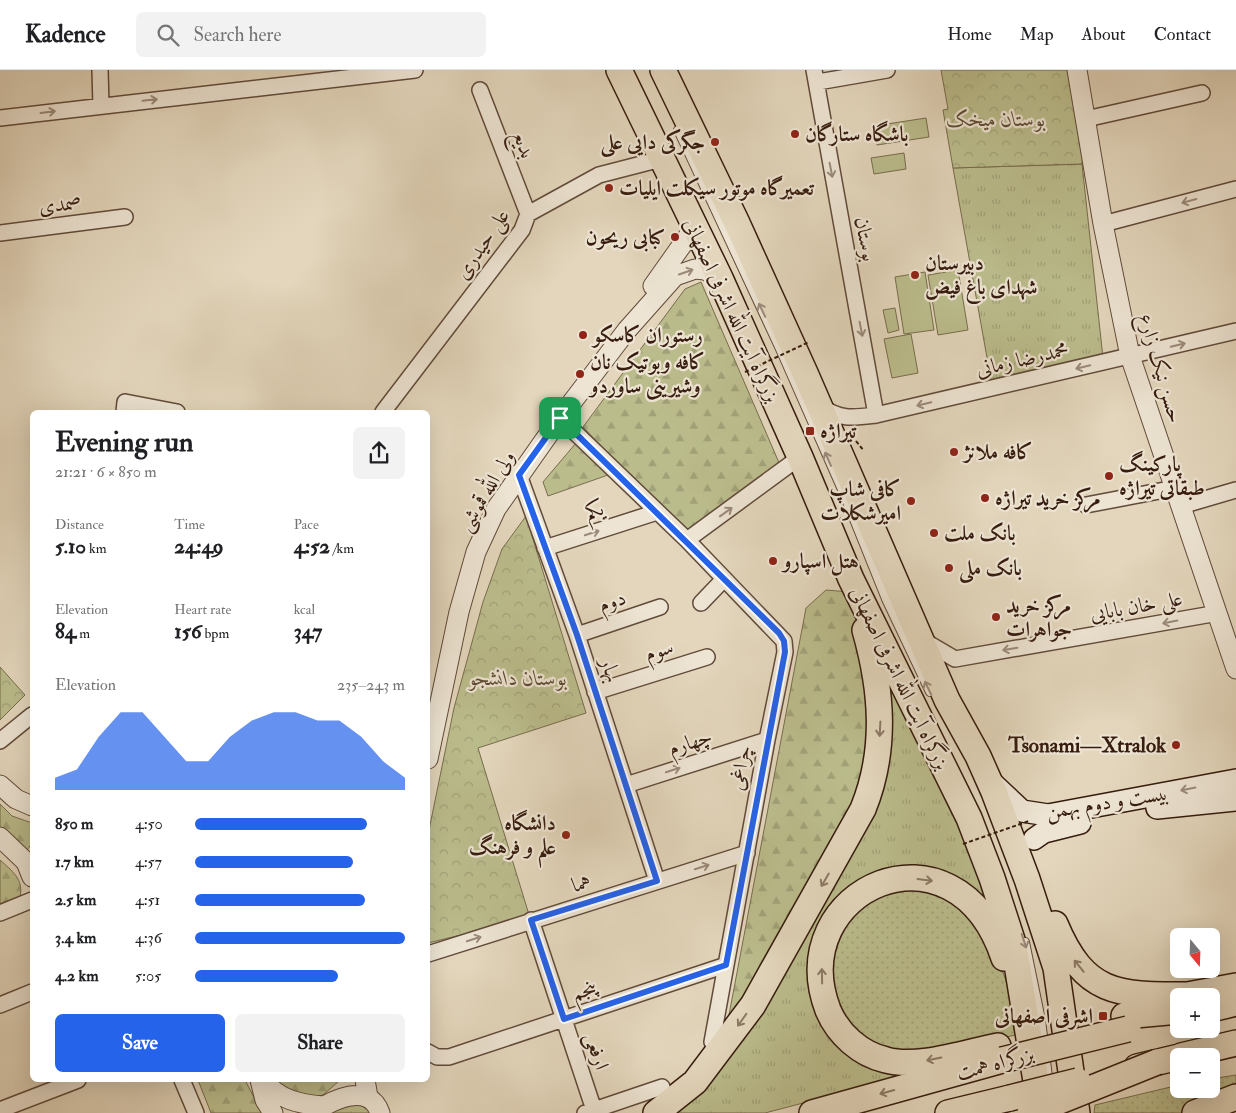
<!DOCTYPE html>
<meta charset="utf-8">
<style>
body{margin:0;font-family:"IM FELL Double Pica",Amiri,serif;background:#f2f2f2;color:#202124;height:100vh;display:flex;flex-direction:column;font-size:19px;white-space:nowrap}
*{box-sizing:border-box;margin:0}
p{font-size:16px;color:#757577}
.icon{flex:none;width:28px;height:28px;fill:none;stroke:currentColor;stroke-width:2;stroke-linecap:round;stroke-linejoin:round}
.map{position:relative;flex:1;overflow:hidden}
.panel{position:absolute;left:30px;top:340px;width:400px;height:672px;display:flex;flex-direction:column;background:#fff;border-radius:8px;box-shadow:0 5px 20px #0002}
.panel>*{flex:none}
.needle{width:32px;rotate:161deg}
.controls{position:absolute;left:1170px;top:858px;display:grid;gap:10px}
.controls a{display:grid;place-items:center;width:50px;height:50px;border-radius:8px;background:#fff;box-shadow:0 5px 20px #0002;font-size:25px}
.pin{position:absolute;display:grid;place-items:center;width:42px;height:42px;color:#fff;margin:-21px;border-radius:10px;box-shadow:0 2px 8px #0006}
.round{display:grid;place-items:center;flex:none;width:52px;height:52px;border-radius:8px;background:#f2f2f2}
.head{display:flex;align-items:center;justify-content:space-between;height:85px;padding:0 25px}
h1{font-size:28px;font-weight:700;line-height:38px}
.figures{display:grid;grid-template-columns:repeat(3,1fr);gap:8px;height:85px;padding:5px 25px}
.figures div{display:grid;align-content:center}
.figures b{font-size:21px;font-weight:700}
.figures small{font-size:14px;font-weight:400}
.figures p{font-size:14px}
.chart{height:140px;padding:10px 25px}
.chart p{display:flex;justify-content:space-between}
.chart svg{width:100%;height:90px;margin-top:5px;fill:#2563eb;opacity:.7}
.cta{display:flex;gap:10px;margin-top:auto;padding:10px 25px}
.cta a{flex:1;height:58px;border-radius:8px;background:#2563eb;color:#fff;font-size:20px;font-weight:700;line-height:58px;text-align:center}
.cta a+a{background:#f2f2f2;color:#202124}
ul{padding:0 25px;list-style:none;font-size:16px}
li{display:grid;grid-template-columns:80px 60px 1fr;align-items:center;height:38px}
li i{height:12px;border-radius:6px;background:#2563eb}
header{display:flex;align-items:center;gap:30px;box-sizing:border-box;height:70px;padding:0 25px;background:#fff;border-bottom:1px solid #e0e0e0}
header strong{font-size:24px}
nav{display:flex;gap:28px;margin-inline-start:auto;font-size:18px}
.search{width:350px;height:45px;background:#f2f2f2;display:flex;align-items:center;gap:12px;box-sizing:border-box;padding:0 18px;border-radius:8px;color:#757577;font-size:19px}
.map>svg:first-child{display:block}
</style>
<header>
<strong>Kadence</strong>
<div class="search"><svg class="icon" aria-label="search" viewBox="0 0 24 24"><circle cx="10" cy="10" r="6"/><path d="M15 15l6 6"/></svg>Search here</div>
<nav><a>Home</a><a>Map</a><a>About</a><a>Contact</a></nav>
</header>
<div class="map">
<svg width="1236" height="1043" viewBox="0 0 1236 1043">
<defs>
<pattern id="grass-tufts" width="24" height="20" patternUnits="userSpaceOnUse" patternTransform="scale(1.25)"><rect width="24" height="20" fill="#bbbc8c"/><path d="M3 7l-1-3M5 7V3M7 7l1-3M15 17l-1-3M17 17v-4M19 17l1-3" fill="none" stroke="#a1a178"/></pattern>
<pattern id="forest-firs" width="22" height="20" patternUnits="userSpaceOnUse" patternTransform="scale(1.25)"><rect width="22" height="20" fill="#bbbc8c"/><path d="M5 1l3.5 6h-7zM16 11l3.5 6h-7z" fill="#a1a178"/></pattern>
<pattern id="park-crowns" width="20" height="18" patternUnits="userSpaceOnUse" patternTransform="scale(1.25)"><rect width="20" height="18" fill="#bbbc8c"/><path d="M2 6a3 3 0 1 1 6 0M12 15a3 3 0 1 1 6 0" fill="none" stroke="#a1a178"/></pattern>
<pattern id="garden-dots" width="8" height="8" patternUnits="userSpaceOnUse" patternTransform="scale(1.25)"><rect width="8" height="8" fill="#bbbc8c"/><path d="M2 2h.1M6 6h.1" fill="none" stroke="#a1a178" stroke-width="1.8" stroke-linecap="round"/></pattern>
</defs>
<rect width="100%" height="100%" fill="#e3d6bc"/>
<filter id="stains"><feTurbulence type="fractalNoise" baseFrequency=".004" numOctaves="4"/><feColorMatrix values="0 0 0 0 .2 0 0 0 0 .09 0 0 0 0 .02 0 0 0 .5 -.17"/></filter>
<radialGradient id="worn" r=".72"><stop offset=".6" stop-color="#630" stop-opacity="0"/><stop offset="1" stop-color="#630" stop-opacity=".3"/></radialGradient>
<path fill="url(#grass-tufts)" stroke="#786c4d" d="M 1082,94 L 1103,288 L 991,310 L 953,98 Z
M 872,568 L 947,715 L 998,858 L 990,984 L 765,1043 L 668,1043 L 706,1009 Z
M 357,1029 L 372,1043 L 326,1043 Z"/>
<path fill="url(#forest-firs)" stroke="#786c4d" d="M 701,212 L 780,395 L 685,464 L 583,357 L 685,219 Z
M 576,373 L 608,405 L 548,426 L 543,412 Z
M 826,520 L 850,522 L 876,635 L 867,714 L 725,966 L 806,538 Z
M 0,734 L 12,746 L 32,753 C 32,764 34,774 26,781 L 0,758 Z
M 0,790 C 12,801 24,809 20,827 L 0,834 Z
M 198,1010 L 245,1010 L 259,1037 L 265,1043 L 211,1043 Z
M 275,1010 L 336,1010 L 339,1011 L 323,1025 L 301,1029 L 280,1017 Z"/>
<path fill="url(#park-crowns)" stroke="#786c4d" d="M 941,0 L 1071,0 L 1084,73 L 1082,94 L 953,98 L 943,40 L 948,39 Z
M 526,446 L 586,643 L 478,678 L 530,848 L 428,873 L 428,765 L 454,638 L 483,532 L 502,479 Z
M 0,597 L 25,625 L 0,650 Z"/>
<path fill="url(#garden-dots)" stroke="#786c4d" d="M 890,816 L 950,822 L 997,885 L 1007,914 L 1015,965 L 970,976 L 880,982 L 845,955 L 828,916 L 841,854 Z
M 1236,1005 L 1236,1023 L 1185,1043 L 1094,1043 L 1095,1035 L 1179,1015 L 1179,1019 L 1211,1019 L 1211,1009 Z"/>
<path fill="#bbbc8c" stroke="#786c4d" d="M 926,48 L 929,67 L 877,75 L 874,56 Z
M 904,83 L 906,99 L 874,104 L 871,88 Z
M 958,200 L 968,260 L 938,265 L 928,205 Z
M 925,202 L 934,260 L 904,264 L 895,207 Z
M 895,238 L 899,260 L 888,263 L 883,240 Z
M 911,264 L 918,303 L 892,308 L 884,269 Z"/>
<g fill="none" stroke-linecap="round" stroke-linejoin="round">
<defs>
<path id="service" d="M 678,60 L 780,279 L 843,422 L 886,529 L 930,622
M 1025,872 L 1041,950 L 1049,1015"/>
<path id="minor" d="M 100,0 L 101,36
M 814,0 L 876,345
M 818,12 L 887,0
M 480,20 L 528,144
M 0,48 L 415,0
M 1086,49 L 1202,23
M 1103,154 L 1236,119
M 0,163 L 125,147
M 820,336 C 841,350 852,348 876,345 L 1236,261
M 124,342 L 125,332 L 177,342
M 383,342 L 522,160 L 528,144 L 599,105 L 661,89
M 560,348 L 687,470 L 784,571 L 785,582 L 767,670 L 712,972
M 519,405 L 577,565 L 657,811
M 1086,435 L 1175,418
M 1181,436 L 1236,420
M 687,470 L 800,387
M 545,478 L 657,442
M 701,533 L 724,509
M 577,565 L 660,537
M 921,569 L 955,589 L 1218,543
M 595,622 L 707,587
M 0,671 L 32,645
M 626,715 L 767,670
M 0,843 L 32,830
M 531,850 L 594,1040
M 428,884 L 747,783
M 0,935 L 32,922
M 428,982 L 437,987 L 449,987 L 726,895
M 182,1010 L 196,1043
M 0,1040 L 78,1010
M 585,1043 L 662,1017"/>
<path id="tertiary" d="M 1077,0 L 1103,154 L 1130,286 L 1236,599
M 653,216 L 694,158
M 428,689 L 459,542 L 476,482 L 496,439 L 560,348 L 627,260 L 675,206 L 695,199 L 705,200 L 720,208
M 0,715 L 16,729 L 32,736
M 0,767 L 26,792 L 32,807
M 260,1010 L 265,1030 L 273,1043
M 263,1010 C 279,1030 299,1034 323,1036
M 365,1010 L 368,1027
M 313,1043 C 332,1030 369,1011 380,1043"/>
<path id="secondary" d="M 990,711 L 1022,741 L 1048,745 L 1236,710
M 1157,738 L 1236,730
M 1034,769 L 1044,762 L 1080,753"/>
<path id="trunk" d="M 619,0 L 720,208 L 800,387 L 851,509 L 969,748 L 992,808 L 1014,876 L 1041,1042
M 663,0 L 736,151 L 805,303 L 947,630 L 978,686 L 994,722 L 1027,809 L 1056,898 L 1077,1043
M 1055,854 C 1085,926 1118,925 1188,925
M 1182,926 L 1236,916
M 1211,939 L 1236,933
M 1124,946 L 1179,941
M 998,976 C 966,982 918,999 886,990 C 860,984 838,964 828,940 C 782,819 955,741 1004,888
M 1181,986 L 1236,973
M 1137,997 L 1179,987
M 656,1043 L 695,1012 L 753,935 L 863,739 C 887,680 882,620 865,560
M 812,1043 L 999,991
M 948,1043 L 1010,1028
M 1195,1043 L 1236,1027"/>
</defs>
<use href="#service" stroke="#614a3a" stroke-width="10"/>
<use href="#minor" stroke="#614a3a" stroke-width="18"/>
<use href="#tertiary" stroke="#614a3a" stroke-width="21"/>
<use href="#secondary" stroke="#361c0e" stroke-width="24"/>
<use href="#trunk" stroke="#361c0e" stroke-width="28"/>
<path stroke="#361c0e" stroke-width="2" stroke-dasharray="4 2.5" stroke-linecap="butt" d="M 856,371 L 864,381"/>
<use href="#service" stroke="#ede4d3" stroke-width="8"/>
<use href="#minor" stroke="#ede4d3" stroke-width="15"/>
<use href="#tertiary" stroke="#ede4d3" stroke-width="19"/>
<use href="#secondary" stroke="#ede4d3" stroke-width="21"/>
<use href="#trunk" stroke="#e3d6bc" stroke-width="25"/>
<defs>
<path id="trunk-bridge" d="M 1002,990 L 1128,959
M 1010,1028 L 1078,1011
M 1030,1043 L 1157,992"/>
</defs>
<use href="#trunk-bridge" stroke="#361c0e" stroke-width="28" stroke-linecap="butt"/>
<path stroke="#361c0e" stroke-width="2" stroke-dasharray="4 2.5" stroke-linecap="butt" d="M 745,302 L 809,272
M 963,774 L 1029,751"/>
<use href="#trunk-bridge" stroke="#e3d6bc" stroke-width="25"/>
</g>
<defs><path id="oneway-shaft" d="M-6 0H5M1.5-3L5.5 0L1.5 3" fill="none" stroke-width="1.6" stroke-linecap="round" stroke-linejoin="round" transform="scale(1.25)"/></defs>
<g stroke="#9b8a7a">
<use href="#oneway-shaft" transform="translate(150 30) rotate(-6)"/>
<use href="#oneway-shaft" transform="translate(48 42) rotate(-7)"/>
<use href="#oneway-shaft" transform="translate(831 100) rotate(79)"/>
<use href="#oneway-shaft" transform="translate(1189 131) rotate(165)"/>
<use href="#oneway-shaft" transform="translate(686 202) rotate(-19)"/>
<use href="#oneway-shaft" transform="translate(762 240) rotate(-115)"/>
<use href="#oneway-shaft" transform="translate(861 259) rotate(79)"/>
<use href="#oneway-shaft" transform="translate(1178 275) rotate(-13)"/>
<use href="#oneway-shaft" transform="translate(1083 297) rotate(167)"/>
<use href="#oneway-shaft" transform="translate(924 334) rotate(167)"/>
<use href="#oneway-shaft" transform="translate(828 389) rotate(-114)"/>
<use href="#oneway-shaft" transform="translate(726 442) rotate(-36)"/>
<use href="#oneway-shaft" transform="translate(592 463) rotate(-18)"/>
<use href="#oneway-shaft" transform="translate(1170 552) rotate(169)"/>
<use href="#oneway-shaft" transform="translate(1010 579) rotate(170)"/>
<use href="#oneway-shaft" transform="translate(928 618) rotate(-116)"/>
<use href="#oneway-shaft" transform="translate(673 700) rotate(-18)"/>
<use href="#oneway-shaft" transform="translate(1188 719) rotate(169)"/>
<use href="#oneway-shaft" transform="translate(702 797) rotate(-18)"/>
<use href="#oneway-shaft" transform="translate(474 869) rotate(-18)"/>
<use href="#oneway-shaft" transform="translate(1024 871) rotate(72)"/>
</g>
<g stroke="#8c7965">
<use href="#oneway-shaft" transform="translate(880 659) rotate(93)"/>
<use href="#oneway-shaft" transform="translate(825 810) rotate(120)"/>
<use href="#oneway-shaft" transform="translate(925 810) rotate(7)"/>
<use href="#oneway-shaft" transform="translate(1079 896) rotate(-129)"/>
<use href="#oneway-shaft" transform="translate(822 906) rotate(-91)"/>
<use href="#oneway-shaft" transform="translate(742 950) rotate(125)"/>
<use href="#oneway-shaft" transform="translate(934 989) rotate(169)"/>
<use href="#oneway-shaft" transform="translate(887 1022) rotate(164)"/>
</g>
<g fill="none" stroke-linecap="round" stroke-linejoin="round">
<defs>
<path id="route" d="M 560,348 L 779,563 L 784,571 L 785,582 L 726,895 L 564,949 L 531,850 L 657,811 L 577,565 L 519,405 Z"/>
</defs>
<use href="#route" stroke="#fff" stroke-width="10"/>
<use href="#route" stroke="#2563eb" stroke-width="6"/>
</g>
<g fill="#8f2418" stroke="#ede4d3" stroke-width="2">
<circle cx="795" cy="64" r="5"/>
<circle cx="715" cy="72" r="5"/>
<circle cx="609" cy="118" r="5"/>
<circle cx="675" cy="167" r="5"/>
<circle cx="915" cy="205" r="5"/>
<circle cx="583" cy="265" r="5"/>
<circle cx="580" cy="304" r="5"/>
<rect x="805" y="356" width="10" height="10" rx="2.5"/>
<circle cx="954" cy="382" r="5"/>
<circle cx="1109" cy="406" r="5"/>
<circle cx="985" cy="428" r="5"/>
<circle cx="911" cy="431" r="5"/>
<circle cx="934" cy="463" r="5"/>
<circle cx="773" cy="491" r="5"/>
<circle cx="949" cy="498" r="5"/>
<circle cx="996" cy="547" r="5"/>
<circle cx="1176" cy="675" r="5"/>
<circle cx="566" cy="765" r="5"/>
<rect x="1098" y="941" width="10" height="10" rx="2.5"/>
</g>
<g text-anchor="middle" stroke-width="4.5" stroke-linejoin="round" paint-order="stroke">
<g font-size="21" font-style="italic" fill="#5e4c34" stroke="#ede4d3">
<text x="996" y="56">بوستان میخک</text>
<text x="518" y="615">بوستان دانشجو</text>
</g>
<g font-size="21" font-weight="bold" fill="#361c0e" stroke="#ede4d3" text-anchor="start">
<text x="805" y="71">باشگاه ستارگان</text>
<text x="705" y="79" text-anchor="end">جگرکی دایی علی</text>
<text x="619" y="125">تعمیرگاه موتور سیکلت ایلیات</text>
<text x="665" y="174" text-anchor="end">کبابی ریحون</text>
<text x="925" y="200">دبیرستان<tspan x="925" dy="24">شهدای باغ فیض</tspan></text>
<text x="593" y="272">رستوران کاسکو</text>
<text x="590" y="299">کافه وبوتیک نان<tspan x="590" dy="24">وشیرینی ساوردو</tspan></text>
<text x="820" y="368">تیراژه</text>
<text x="964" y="389">کافه ملانژ</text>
<text x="1119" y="401">پارکینگ<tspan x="1119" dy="24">طبقاتی تیراژه</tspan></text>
<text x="901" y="426" text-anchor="end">کافی شاپ<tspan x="901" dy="24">امیرشکلات</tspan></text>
<text x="995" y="435">مرکز خرید تیراژه</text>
<text x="944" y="470">بانک ملت</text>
<text x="783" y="498">هتل اسپارو</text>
<text x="959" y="505">بانک ملی</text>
<text x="1006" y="542">مرکز خرید<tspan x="1006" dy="24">جواهرات</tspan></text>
<text x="1166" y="682" text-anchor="end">Tsonami—Xtralok</text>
<text x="556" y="760" text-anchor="end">دانشگاه<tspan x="556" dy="24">علم و فرهنگ</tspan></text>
<text x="1093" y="953" text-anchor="end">اشرفی اصفهانی</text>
</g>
<g font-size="21" fill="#361c0e" stroke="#ede4d3">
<text transform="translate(524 74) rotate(69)" y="7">بدیع</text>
<text transform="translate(60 134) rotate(-7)" y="7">صمدی</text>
<text transform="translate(866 169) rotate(79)" y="7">بوستان</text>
<text transform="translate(482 174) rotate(-56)" y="7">علی حیدری</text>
<text transform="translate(732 240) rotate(65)" y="7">بزرگراه آیت الله اشرفی اصفهانی</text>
<text transform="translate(1022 289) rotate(-13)" y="7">محمدرضا زمانی</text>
<text transform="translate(1161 298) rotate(74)" y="7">حسن نیک زارع</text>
<text transform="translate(486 421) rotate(-59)" y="7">ولی الله قموشی</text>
<text transform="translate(594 440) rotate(-18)" y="7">یکم</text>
<text transform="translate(612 531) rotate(-18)" y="7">دوم</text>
<text transform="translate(1136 536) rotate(-10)" y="7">علی خان بابایی</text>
<text transform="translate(659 580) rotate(-17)" y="7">سوم</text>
<text transform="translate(611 600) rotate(72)" y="7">بهار</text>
<text transform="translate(900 608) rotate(64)" y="7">بزرگراه آیت الله اشرفی اصفهانی</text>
<text transform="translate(690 672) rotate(-18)" y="7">چهارم</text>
<text transform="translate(740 698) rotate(-80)" y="7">چراغی</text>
<text transform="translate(1107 732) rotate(-9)" y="7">بیست و دوم بهمن</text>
<text transform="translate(581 813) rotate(-17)" y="7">هما</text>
<text transform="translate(584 920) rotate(-18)" y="7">پنجم</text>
<text transform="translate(597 981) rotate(72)" y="7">ارفعی</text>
<text transform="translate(995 993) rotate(-15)" y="7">بزرگراه همت</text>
</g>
</g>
<rect width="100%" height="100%" filter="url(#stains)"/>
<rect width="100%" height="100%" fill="url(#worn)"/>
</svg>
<div class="controls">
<a><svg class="needle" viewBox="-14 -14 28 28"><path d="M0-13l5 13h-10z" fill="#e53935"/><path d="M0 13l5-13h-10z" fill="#757577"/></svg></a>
<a>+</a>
<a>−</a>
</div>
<div class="pin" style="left:560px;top:348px;background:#1e9e55"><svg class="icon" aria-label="arrive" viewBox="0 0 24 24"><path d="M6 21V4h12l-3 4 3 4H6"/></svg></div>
<section class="panel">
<div class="head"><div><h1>Evening run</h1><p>21:21 · 6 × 850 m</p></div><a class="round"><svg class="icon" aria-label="share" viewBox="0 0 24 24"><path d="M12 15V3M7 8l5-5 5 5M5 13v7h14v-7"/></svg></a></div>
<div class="figures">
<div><p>Distance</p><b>5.10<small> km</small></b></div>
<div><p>Time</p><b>24:49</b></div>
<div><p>Pace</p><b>4:52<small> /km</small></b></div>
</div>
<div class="figures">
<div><p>Elevation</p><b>84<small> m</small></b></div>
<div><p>Heart rate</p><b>156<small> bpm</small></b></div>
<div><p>kcal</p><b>347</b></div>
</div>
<div class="chart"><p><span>Elevation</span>235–243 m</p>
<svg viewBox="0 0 160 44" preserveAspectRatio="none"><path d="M0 44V38L10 34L20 18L30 6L40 6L50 18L60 30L70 30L80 18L90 10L100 6L110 6L120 10L130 10L140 18L150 30L160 38V44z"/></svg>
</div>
<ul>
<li><b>850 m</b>4:50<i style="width:82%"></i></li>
<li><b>1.7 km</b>4:57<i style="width:75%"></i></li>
<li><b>2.5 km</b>4:51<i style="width:81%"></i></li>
<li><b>3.4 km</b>4:36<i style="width:100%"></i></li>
<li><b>4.2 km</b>5:05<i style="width:68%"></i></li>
</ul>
<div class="cta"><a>Save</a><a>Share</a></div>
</section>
</div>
